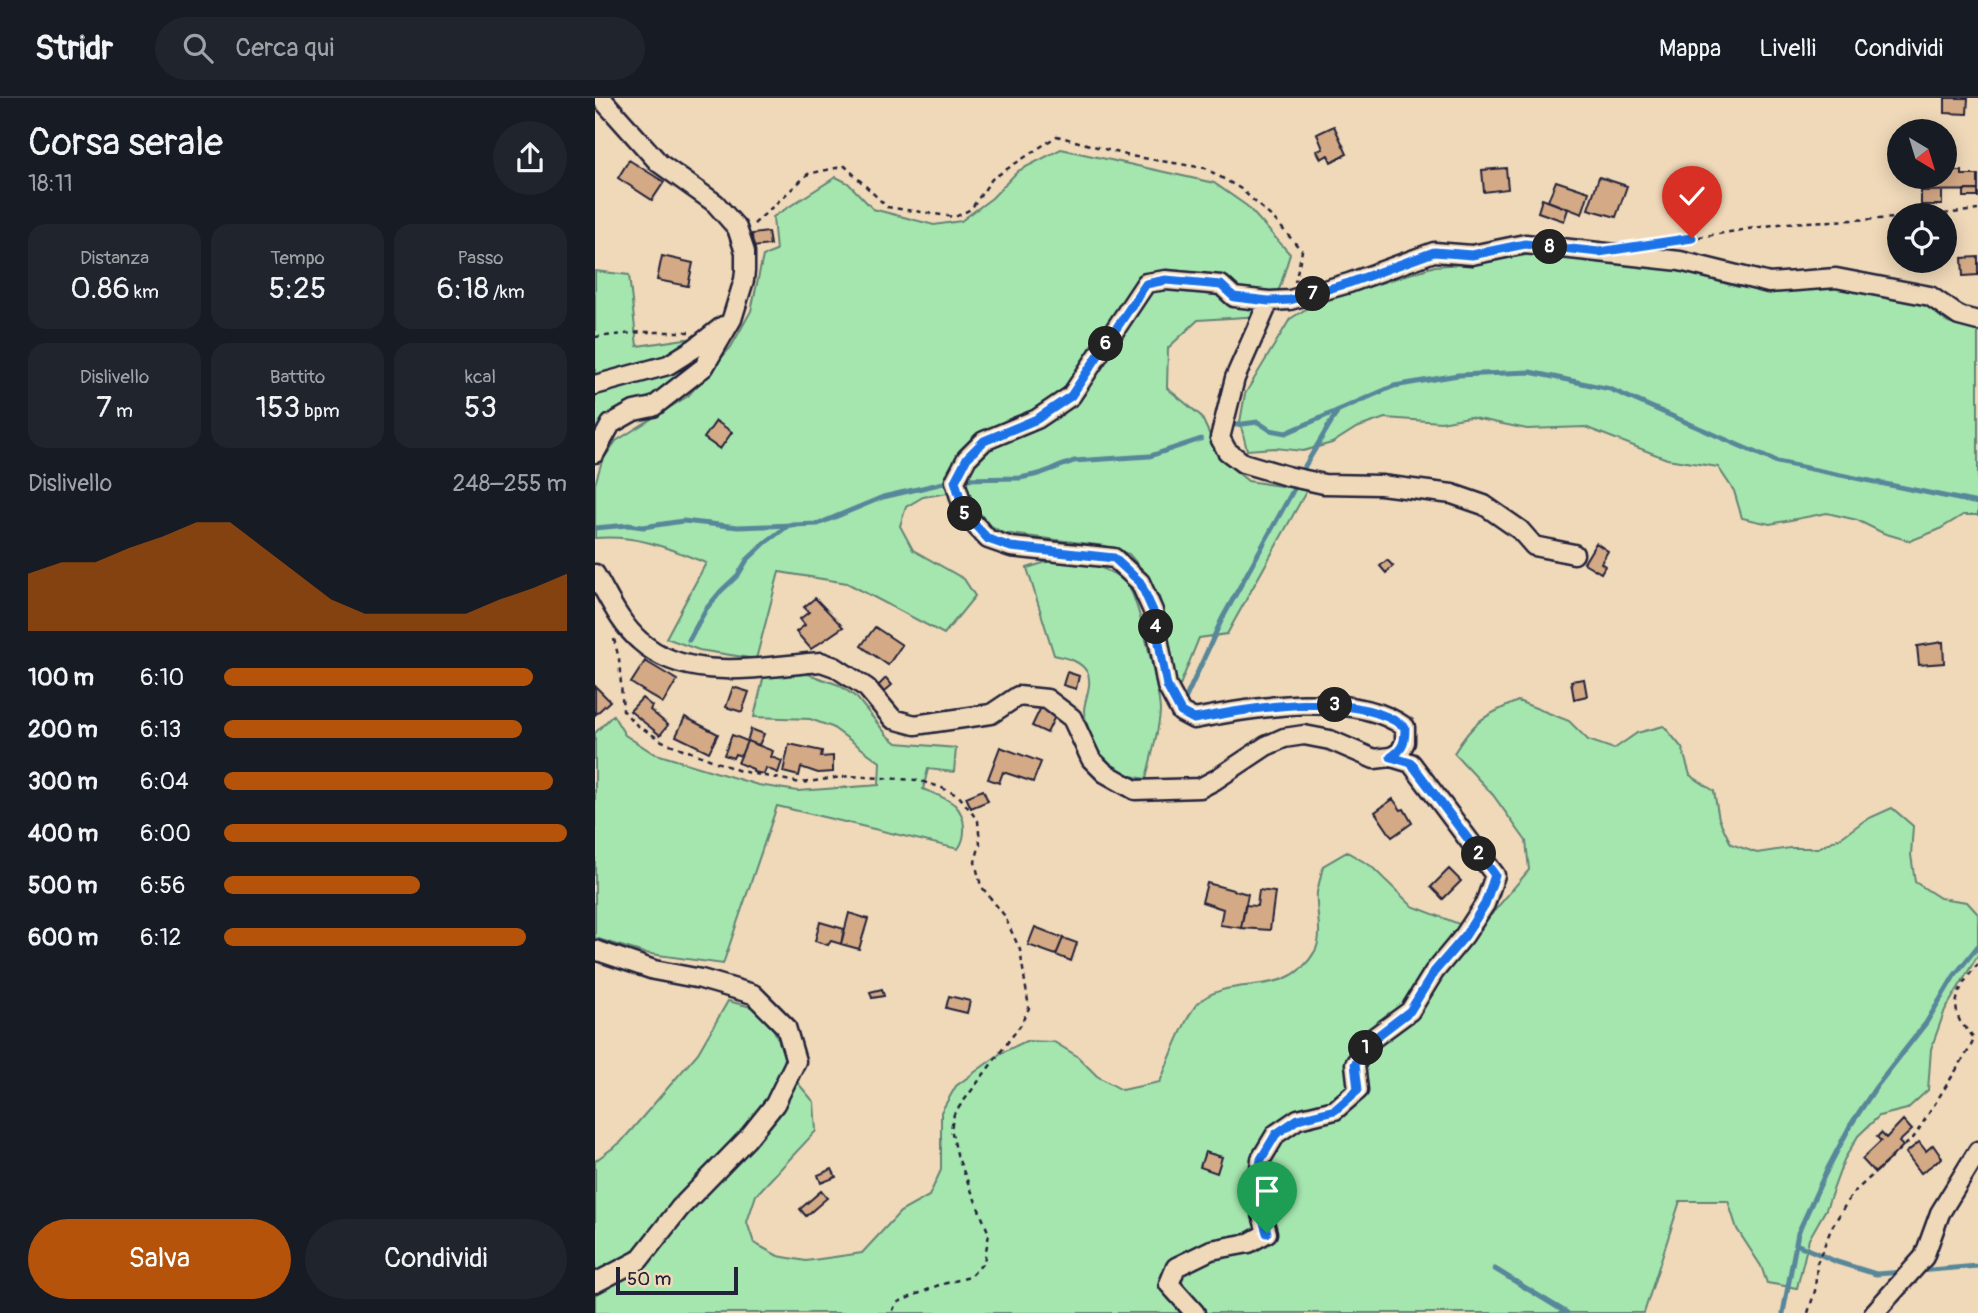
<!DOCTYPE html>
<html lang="it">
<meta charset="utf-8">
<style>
body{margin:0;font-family:Pangolin,sans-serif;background:#20242c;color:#f1f3f6;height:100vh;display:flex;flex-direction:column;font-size:26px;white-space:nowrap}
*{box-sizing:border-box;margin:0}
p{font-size:23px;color:#9ea1a6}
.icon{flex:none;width:38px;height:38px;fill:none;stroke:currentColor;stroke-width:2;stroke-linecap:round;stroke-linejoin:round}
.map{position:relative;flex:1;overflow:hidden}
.drawer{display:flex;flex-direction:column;background:#171b24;width:595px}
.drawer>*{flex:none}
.needle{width:46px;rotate:142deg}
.fabs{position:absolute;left:1292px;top:21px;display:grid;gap:14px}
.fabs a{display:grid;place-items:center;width:70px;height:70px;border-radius:50%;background:#171b24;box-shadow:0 4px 18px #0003;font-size:35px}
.scale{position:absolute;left:21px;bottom:18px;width:122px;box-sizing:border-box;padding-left:7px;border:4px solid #22223b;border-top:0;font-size:19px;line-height:24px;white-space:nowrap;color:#22223b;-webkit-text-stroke:5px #f0d9b9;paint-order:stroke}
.pin{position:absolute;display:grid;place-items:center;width:60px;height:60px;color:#fff;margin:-72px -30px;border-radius:50% 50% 50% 0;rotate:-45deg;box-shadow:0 0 7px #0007}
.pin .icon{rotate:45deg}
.km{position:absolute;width:35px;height:35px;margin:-18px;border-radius:50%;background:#222;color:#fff;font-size:19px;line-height:35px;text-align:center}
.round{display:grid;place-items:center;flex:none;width:74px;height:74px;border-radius:37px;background:#20242c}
.summary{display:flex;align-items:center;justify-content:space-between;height:119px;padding:0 28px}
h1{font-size:38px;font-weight:600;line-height:52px}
.stats{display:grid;grid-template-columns:repeat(3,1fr);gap:10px;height:119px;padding:7px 28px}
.stats div{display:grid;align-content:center;border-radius:18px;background:#20242c;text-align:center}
.stats b{font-size:30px;font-weight:600}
.stats small{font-size:19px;font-weight:400}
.stats p{font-size:19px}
.chart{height:196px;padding:14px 28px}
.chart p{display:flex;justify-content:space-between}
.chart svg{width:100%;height:126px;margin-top:7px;fill:#b45309;opacity:.7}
.button{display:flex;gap:14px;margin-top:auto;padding:14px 28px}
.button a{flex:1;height:80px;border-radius:42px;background:#b45309;color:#fff;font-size:28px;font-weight:600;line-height:80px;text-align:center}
.button a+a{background:#20242c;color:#f1f3f6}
ul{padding:0 28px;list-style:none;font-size:23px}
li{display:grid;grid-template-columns:112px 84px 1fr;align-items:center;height:52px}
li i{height:18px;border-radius:9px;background:#b45309}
header{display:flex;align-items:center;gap:42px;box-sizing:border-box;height:98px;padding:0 35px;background:#171b24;border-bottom:2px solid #363941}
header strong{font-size:33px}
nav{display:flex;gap:38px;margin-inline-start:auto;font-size:24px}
.search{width:490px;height:63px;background:#20242c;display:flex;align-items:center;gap:18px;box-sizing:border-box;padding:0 24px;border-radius:38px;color:#9ea1a6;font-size:26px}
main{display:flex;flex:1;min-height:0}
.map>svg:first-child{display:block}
</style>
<header>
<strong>Stridr</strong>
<div class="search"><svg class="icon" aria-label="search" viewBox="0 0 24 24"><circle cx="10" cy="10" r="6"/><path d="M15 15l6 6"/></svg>Cerca qui</div>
<nav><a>Mappa</a><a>Livelli</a><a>Condividi</a></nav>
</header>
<main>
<section class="drawer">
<div class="summary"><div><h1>Corsa serale</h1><p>18:11</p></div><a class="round"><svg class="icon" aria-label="share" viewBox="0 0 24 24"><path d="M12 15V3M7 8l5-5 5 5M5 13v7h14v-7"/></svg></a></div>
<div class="stats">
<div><p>Distanza</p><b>0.86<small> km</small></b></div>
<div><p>Tempo</p><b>5:25</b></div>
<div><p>Passo</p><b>6:18<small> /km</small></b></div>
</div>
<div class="stats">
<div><p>Dislivello</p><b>7<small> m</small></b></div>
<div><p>Battito</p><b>153<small> bpm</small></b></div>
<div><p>kcal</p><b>53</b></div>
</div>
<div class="chart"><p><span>Dislivello</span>248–255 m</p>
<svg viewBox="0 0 160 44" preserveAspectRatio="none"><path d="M0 44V24L10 20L20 20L30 15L40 11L50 6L60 6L70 15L80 24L90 33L100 38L110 38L120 38L130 38L140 33L150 29L160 24V44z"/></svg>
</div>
<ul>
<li><b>100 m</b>6:10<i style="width:90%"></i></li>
<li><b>200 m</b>6:13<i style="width:87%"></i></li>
<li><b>300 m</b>6:04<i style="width:96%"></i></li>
<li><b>400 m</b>6:00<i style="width:100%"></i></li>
<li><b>500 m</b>6:56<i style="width:57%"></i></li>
<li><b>600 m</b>6:12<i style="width:88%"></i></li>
</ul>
<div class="button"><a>Salva</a><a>Condividi</a></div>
</section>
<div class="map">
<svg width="1383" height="1215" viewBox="0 0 1383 1215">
<rect width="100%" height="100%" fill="#f0d9b9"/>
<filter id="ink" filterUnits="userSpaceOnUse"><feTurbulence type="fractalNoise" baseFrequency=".0143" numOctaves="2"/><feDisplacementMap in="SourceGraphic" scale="14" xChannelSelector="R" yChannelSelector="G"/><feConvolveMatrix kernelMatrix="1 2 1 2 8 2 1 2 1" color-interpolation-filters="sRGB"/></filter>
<g filter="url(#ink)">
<path fill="#a5e6af" stroke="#648475" stroke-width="2" d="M 466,51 L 619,85 L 652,108 L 695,156 L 685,189 L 666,218 L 603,222 L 573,250 L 572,290 L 606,318 L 626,361 L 653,383 L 712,392 L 632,536 L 604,540 L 585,587 L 580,584 L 572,528 L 564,499 L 551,476 L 534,456 L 510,448 L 408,435 L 392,425 L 378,405 L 372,392 L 328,399 L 311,409 L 305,428 L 318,452 L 369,481 L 380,498 L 349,536 L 252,485 L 184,474 L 161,561 L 104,552 L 71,540 L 111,465 C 71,449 44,437 0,440 L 0,386 L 7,363 L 21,343 L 93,298 L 136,249 L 156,213 L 168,158 L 181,153 L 178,119 L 241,79 L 253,85 L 278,111 L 339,127 L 366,123 L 397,100 L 423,73 Z
M 938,156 L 1082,172 L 1143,189 L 1181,190 L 1233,187 L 1255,190 L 1331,207 L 1353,225 L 1383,233 L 1383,417 L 1368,417 L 1343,432 L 1315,443 L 1288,435 L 1262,422 L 1232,415 L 1175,426 L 1147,420 L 1139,393 L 1123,369 L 1072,361 L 990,329 L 932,331 L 874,319 L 846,324 L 790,320 L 761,330 L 737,345 L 708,353 L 680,350 L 652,352 L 645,324 L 650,296 L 695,221 L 719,206 L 840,168 L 881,165 Z
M 0,173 L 34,177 L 42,248 L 90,241 L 121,239 L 97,275 L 0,339 Z
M 461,461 C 486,465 514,467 532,486 C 543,498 564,593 565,612 C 565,630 555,662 551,681 C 521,677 503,662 494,632 C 492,626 489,618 489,612 C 490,600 498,585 492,574 C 485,562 471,560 459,557 L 432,470 Z
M 213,576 L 244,587 L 262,600 L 292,637 L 302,645 L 361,650 L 359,674 L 333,671 L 328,691 C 337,695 352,700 360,707 C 371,718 372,739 363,751 L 182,708 L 128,866 L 49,855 L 0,840 L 0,635 L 18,617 L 30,637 L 58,655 L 163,687 L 203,693 L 284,687 L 285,664 L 237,629 L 215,621 L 159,619 L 169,577 Z
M 923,603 L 974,623 L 993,642 L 1019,651 L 1042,635 L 1069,628 L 1087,650 L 1095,677 L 1119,693 L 1124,721 L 1136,746 L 1162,755 L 1195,750 L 1223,750 L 1247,739 L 1270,722 L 1297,710 L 1318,728 L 1316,757 L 1320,784 L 1345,800 L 1372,804 L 1383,816 L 1383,857 L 1350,912 L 1336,951 L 1333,992 L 1312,1011 L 1284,1018 L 1263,1038 L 1249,1062 L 1231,1111 L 1214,1141 L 1202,1190 L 1172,1185 L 1166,1168 L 1142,1131 L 1133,1103 L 1085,1103 L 1049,1215 L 0,1215 L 0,1063 L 26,1044 L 103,955 L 133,903 L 160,910 L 179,932 L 201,983 L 219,1004 L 221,1033 L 161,1097 L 152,1124 L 159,1145 L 183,1158 L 211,1163 L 267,1155 L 305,1114 L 334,1098 L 346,1072 L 346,1014 L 361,988 L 406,955 L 431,943 L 459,944 L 482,958 L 502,978 L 527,992 L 565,984 C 572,967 591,917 602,906 C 636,873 691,905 720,853 C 729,836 720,812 722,794 C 724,786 726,777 728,768 L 752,754 L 776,768 L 817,808 L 869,828 L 896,817 L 934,772 L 931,743 L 898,697 L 859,655 C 879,623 888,618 923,603 Z"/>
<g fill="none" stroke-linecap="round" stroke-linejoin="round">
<path stroke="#58879a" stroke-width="5" d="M 640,327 L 663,324 L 675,332 L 691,335 L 799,288 L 863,277 L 935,274 L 1015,291 L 1182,364 L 1383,405
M 707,373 L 742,314
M 368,381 L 425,380 L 444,376 L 479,363 L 555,358 L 606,341
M 0,430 L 33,427 L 48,429 L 88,423 L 143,429 L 223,426 L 288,399 L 353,384
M 94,542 L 111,511 L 126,493 L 143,477 L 152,462 L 171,444 L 194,427
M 588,606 L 627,521 L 700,389
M 1201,1146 L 1242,1164 L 1281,1176 L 1310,1174
M 900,1171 L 972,1215
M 1323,1173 L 1383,1168
M 1188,1215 L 1203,1135 L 1230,1076 L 1255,1028 L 1281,989 L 1331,925 L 1359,878 L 1383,848"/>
</g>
<path fill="#d4a985" stroke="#22223b" stroke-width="2" d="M 1350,0 L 1373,0 L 1372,16 L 1350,15 Z
M 739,28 L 752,56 L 736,64 L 733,57 L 726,61 L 722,53 L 728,51 L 722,36 Z
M 34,62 L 69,84 L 57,102 L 23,80 Z
M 1349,63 L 1353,63 L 1353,77 L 1349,77 Z
M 911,70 L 913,91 L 889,94 L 887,72 Z
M 1353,73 L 1367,73 L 1367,77 L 1383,77 L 1383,92 L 1326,93 L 1326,79 L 1349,79 L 1353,77 Z
M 1004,79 L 1032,88 L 1021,119 L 993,111 Z
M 961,83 L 994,94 L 987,116 L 953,103 Z
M 1369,92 L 1383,92 L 1383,99 L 1369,99 Z
M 1326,93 L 1347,93 L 1347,107 L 1326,107 Z
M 947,101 L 973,111 L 969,123 L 943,114 Z
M 173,134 L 175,147 L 158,149 L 157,136 Z
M 67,158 L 98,165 L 93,188 L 62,182 Z
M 1383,159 L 1383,177 L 1368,178 L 1367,160 Z
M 121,323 L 137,334 L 125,351 L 109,340 Z
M 1001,445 L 1013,453 L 1006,465 L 1010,468 L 1006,475 L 989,465 Z
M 792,462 L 798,468 L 791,475 L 785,468 Z
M 220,500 L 248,529 L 216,551 L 201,534 L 210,527 L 205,521 L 214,514 L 209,509 Z
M 280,529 L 307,547 L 293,567 L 266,548 Z
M 1348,544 L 1349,565 L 1324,567 L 1322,548 Z
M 50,563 L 82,582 L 68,605 L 36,585 Z
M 472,574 L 484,578 L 481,591 L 468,587 Z
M 291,580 L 297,587 L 289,594 L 283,588 Z
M 989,581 L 992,598 L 979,601 L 976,583 Z
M 0,588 L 15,603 L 0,617 Z
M 138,589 L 154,594 L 147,614 L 131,609 Z
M 47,600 L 57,608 L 55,612 L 73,627 L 65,637 L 35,613 Z
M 449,603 L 464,610 L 452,635 L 437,628 Z
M 90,619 L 123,636 L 114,654 L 81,638 Z
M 156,631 L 169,636 L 164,647 L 152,643 Z
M 137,637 L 152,643 L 146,658 L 140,656 L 138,660 L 129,657 Z
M 152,643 L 178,653 L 176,659 L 187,663 L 183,675 L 171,670 L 169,676 L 158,674 L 158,671 L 143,665 Z
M 194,646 L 227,653 L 226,659 L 238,658 L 238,674 L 223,675 L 206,669 L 204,678 L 188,674 Z
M 405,649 L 446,664 L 438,684 L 408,674 L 404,685 L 393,681 Z
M 388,692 L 393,703 L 376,710 L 371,699 Z
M 798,701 L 806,712 L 809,711 L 817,725 L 797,739 L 780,714 Z
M 854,771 L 866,783 L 848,801 L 836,789 Z
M 612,785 L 653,796 L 646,830 L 625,827 L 628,811 L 607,804 Z
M 664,792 L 680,794 L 675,832 L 646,830 L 650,807 L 662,808 Z
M 254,815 L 273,821 L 264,851 L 246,846 Z
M 225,824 L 249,831 L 246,846 L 236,843 L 233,847 L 220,843 Z
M 440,829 L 468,840 L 461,857 L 433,847 Z
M 468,840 L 482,845 L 476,863 L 461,857 Z
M 287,891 L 289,898 L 277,900 L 275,894 Z
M 354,898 L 375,903 L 372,915 L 351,910 Z
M 1308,1022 L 1317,1032 L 1304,1044 L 1308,1048 L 1280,1075 L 1267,1061 L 1286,1043 L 1282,1039 L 1286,1035 L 1291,1040 Z
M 1324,1044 L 1331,1053 L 1338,1047 L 1347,1060 L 1326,1075 L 1311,1055 Z
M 610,1054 L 627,1059 L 622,1075 L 605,1069 Z
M 237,1071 L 241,1079 L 226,1085 L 223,1077 Z
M 226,1093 L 232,1100 L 211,1118 L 205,1111 Z"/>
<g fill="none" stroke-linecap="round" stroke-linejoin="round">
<defs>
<path id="minor" d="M 674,203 L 640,280 L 625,340 L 632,353 L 648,365 L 692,378 L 729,386 L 786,387 L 857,396 L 889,407 L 925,432 L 939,448 L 979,456
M 0,287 L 73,267 L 100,250 L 128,228
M 0,355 L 16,326 L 39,313 L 58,309 L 109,269 L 137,221 L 149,182 L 150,173 L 150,154 L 142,130 L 120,105 L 64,65 L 6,0
M 0,476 C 13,498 25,526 45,543 C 93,586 168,568 226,564 L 240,569 L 272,590 L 298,621 L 320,627 L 396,616 L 423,598 L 452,601 L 477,620 L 496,661 L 510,675 L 540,692 L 605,690 L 620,682 L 671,648 L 689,640 L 709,637 L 735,642 L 779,661 L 796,659 L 805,654 L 810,644 L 810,629 C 759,591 658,610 599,621 L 586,614 L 572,588 L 558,513 L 545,484 L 519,460 L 416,449 L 393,441 L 370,416 L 360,383 L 372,360 L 389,343 L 442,321 L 476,298 L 551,185 L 571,182 L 626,187 L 639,199 L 674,203 L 695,202 L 754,185 L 839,154 L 877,157 L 930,146 L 1085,163 L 1174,185 L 1241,180 L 1335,198 L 1364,218 L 1383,223
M 0,852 L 59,872 L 106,881 L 158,896 L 191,929 L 201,963 L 180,1006 L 152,1041 L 85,1110 L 44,1162 L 0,1185
M 600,1215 L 574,1186 L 581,1169 L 616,1152 L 654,1145 L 672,1135 L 662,1098 L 666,1061 L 681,1036 L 703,1021 L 740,1012 L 763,992 L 760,966 L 777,941 L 815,913 L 839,874 L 869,838 L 890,806 L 900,777 L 816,665 L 796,659
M 1279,1215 L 1329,1159 L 1345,1115 L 1383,1053"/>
</defs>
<use href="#minor" stroke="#22223b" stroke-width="23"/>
<path stroke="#22223b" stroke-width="2.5" stroke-dasharray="5 5" stroke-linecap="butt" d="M 1339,117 L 1383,112
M 159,126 L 213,76 L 250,68 L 292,109 L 360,119 L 376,111 L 397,81 L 462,38 L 535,58 L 610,70 L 646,91 L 680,122 L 707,153 L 700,184
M 1074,144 L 1190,125 L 1304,120
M 0,239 L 48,234 L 94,234
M 19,541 L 24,561 L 28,612 L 39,625 L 67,643 L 145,673 L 206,685 L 254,678 L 322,682 L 345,689 L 364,698 L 383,723 L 385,746 L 380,764 L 386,788 L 409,817 L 425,852 L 434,910 L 425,928 L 359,1016 L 356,1031 L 363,1060 L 394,1136 L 389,1164 L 375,1179 L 344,1187 L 301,1205 L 297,1215
M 1213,1215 L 1220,1193 L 1222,1165 L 1237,1129 L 1257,1096 L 1319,1039 L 1375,950 L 1379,941 C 1376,934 1369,930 1365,923 C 1354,902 1370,881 1383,866"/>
<use href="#minor" stroke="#f0d9b9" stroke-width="18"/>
</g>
</g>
<g fill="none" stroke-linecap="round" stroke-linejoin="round" filter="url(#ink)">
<defs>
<path id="route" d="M 672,1135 L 662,1098 L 666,1061 L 681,1036 L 703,1021 L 740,1012 L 763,992 L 760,966 L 777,942 L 815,913 L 839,874 L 870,838 L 890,806 L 900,777 L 816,665 L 796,659 C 809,651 810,643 810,629 C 759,591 658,610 599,621 L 586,614 L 572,588 L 558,513 L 545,484 L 519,460 L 416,449 L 393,441 L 370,416 L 360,383 L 372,360 L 389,343 L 442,321 L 476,298 L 551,186 L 571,182 L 626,187 L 639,199 L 674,203 L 695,202 L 754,185 L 839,154 L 877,157 L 930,146 L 1004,154 L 1097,140"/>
</defs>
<use href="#route" stroke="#fff" stroke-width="14"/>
<use href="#route" stroke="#1a73e8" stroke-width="9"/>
</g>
</svg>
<div class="fabs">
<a><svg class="needle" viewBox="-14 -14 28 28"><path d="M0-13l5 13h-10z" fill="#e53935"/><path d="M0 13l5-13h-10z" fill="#9ea1a6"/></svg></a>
<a><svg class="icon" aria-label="locate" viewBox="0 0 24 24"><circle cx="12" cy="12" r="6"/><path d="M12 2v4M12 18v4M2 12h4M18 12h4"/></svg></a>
</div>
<div class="scale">50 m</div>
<div class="pin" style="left:672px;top:1135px;background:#1e9e55"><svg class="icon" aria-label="arrive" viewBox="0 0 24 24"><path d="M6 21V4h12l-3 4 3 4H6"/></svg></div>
<div class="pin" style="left:1097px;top:140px;background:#d93025"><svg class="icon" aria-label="check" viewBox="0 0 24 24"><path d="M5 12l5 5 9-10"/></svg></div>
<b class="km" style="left:771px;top:950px">1</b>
<b class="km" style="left:884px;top:756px">2</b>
<b class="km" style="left:740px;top:607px">3</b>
<b class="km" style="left:561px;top:529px">4</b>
<b class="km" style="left:370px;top:416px">5</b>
<b class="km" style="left:511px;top:246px">6</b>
<b class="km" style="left:718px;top:196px">7</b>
<b class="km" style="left:955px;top:149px">8</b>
</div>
</main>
